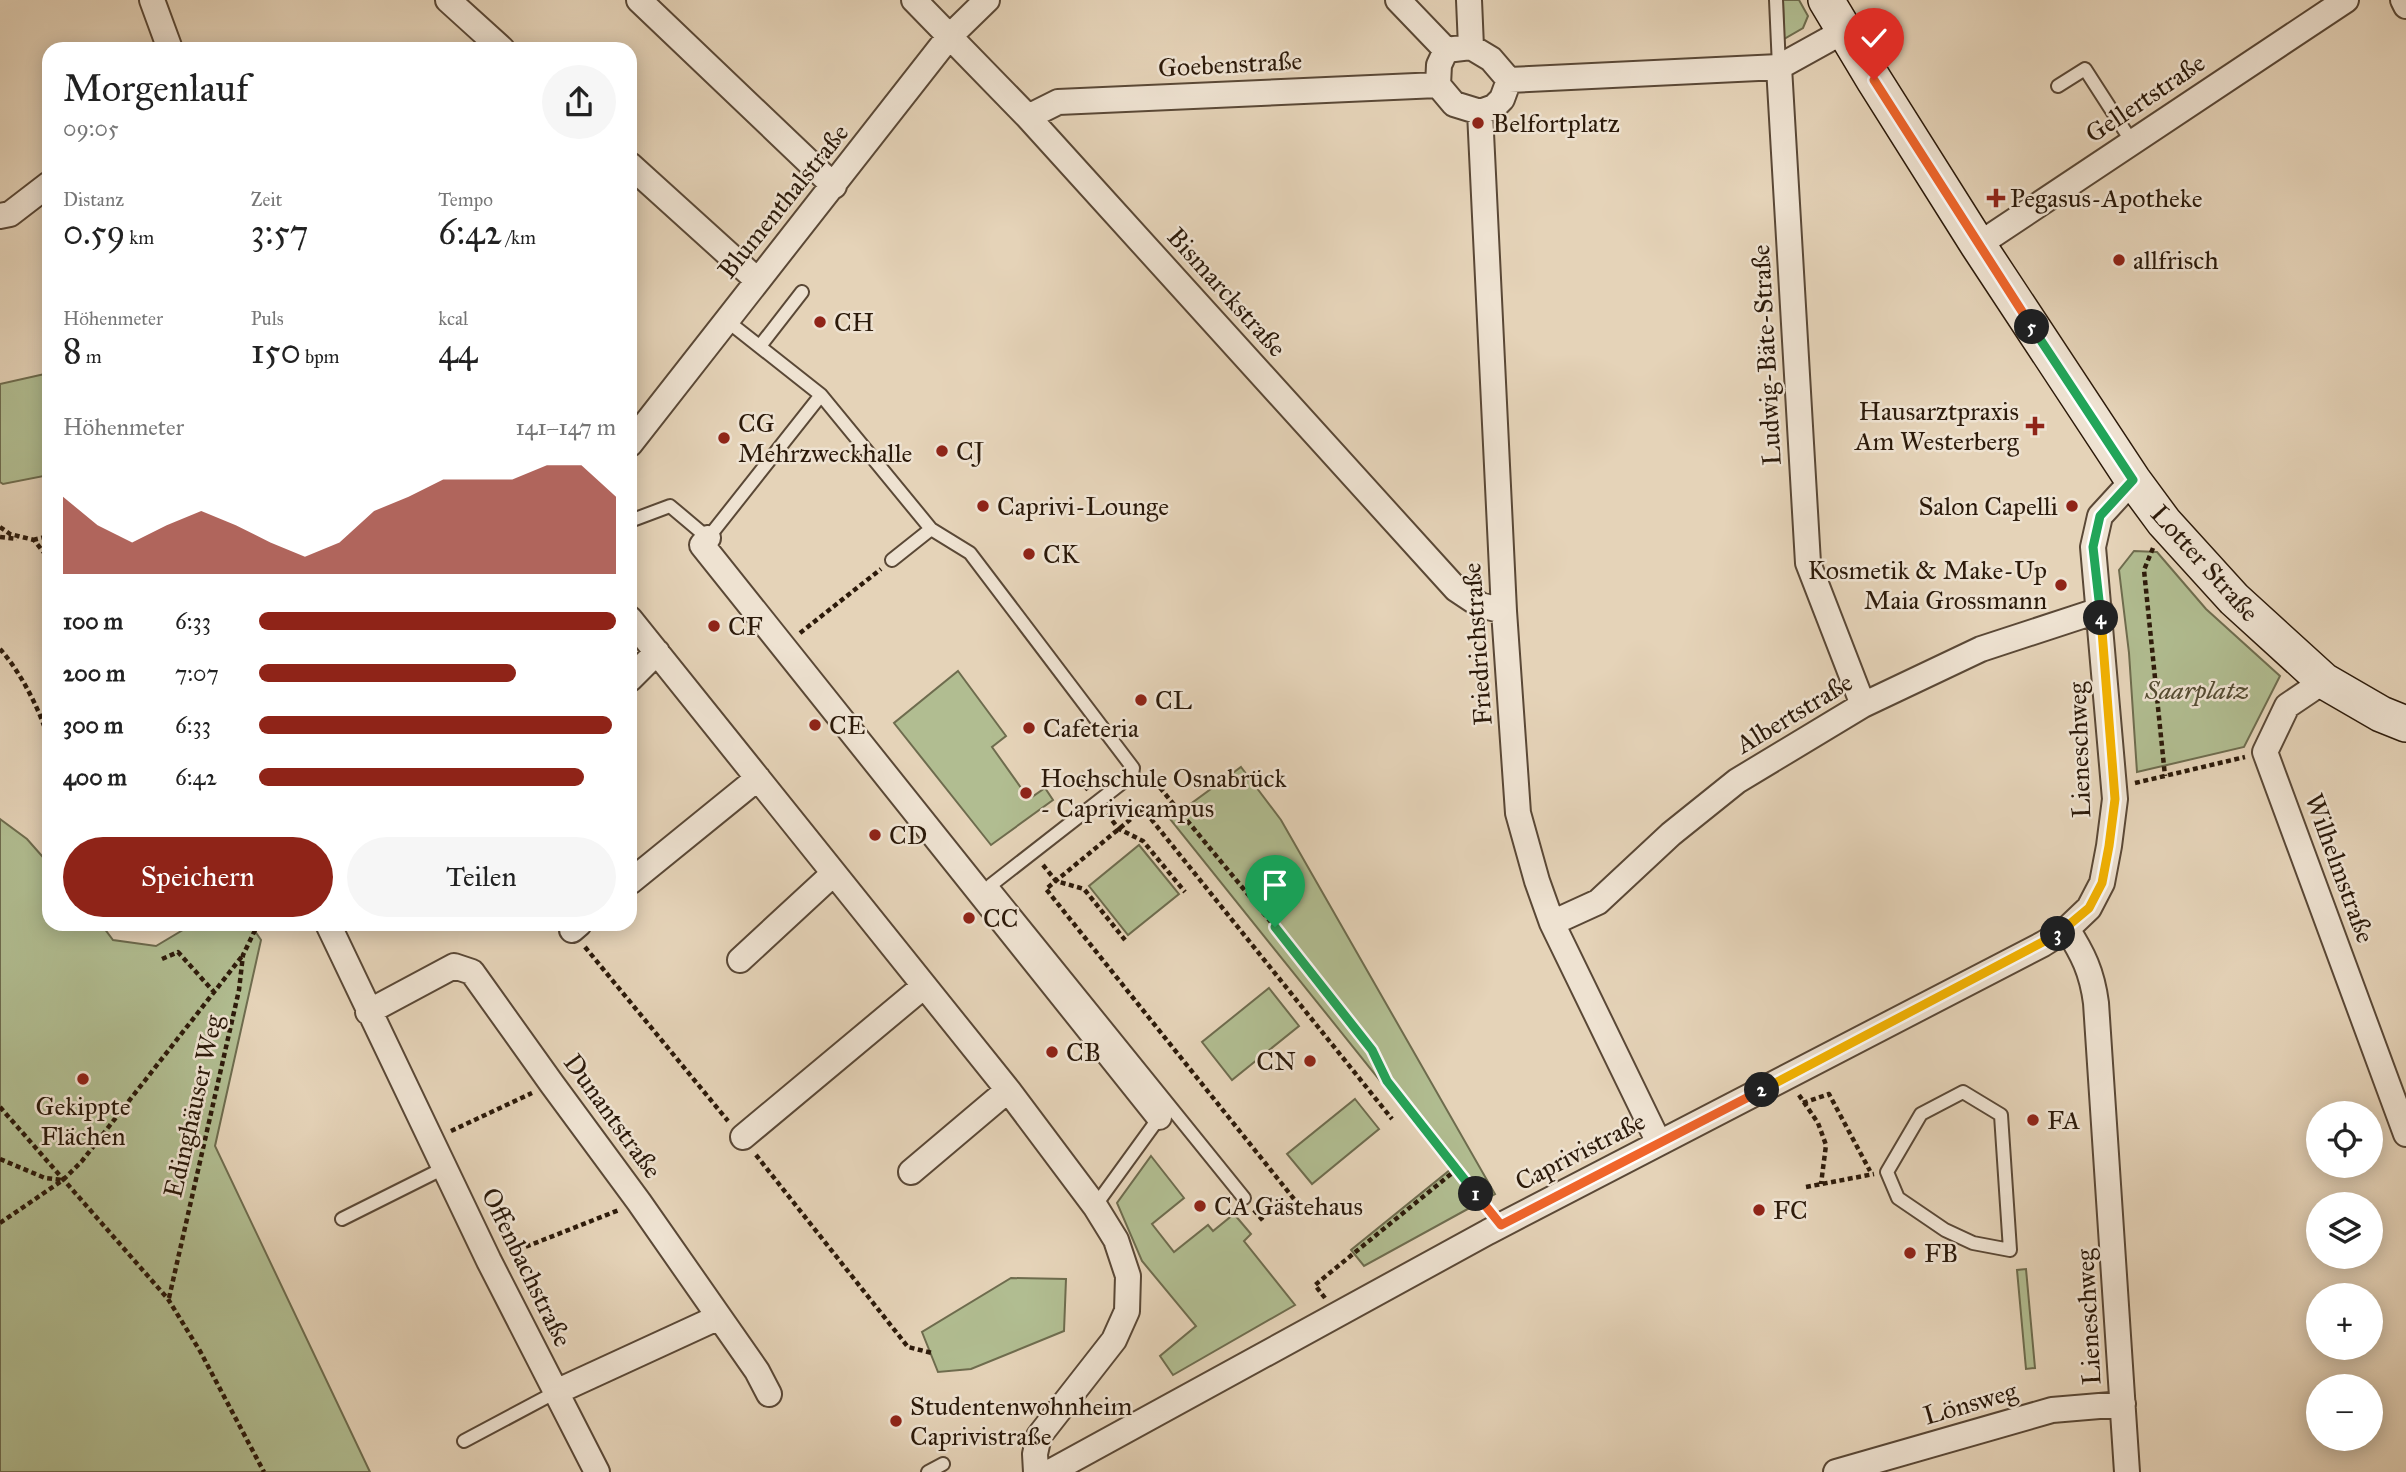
<!DOCTYPE html>
<html lang="de">
<meta charset="utf-8">
<style>
body{margin:0;font-family:"IM FELL Great Primer",serif;background:#f6f6f6;color:#222;height:100vh;display:flex;flex-direction:column;font-size:26px;white-space:nowrap}
*{box-sizing:border-box;margin:0}
p{font-size:23px;color:#767676}
.icon{flex:none;width:38px;height:38px;fill:none;stroke:currentColor;stroke-width:2;stroke-linecap:round;stroke-linejoin:round}
.map{position:relative;flex:1;overflow:hidden}
.details{position:absolute;left:42px;top:42px;width:595px;height:889px;display:flex;flex-direction:column;background:#fff;border-radius:21px;box-shadow:0 4px 18px #0003}
.details>*{flex:none}
.controls{position:absolute;left:2306px;top:1101px;display:grid;gap:14px}
.controls a{display:grid;place-items:center;width:77px;height:77px;border-radius:50%;background:#fff;box-shadow:0 4px 18px #0003;font-size:35px}
.pin{position:absolute;display:grid;place-items:center;width:60px;height:60px;color:#fff;margin:-72px -30px;border-radius:50% 50% 50% 0;rotate:-45deg;box-shadow:0 0 7px #0007}
.pin .icon{rotate:45deg}
.km{position:absolute;width:35px;height:35px;margin:-18px;border-radius:50%;background:#222;color:#fff;font-size:19px;line-height:35px;text-align:center}
.round{display:grid;place-items:center;flex:none;width:74px;height:74px;border-radius:37px;background:#f6f6f6}
.headline{display:flex;align-items:center;justify-content:space-between;height:119px;padding:0 21px}
h1{font-size:38px;font-weight:600;line-height:52px}
.stats{display:grid;grid-template-columns:repeat(3,1fr);gap:10px;height:119px;padding:7px 21px}
.stats div{display:grid;align-content:center}
.stats b{font-size:35px;font-weight:600}
.stats small{font-size:19px;font-weight:400}
.stats p{font-size:19px}
.chart{height:196px;padding:14px 21px}
.chart p{display:flex;justify-content:space-between}
.chart svg{width:100%;height:126px;margin-top:7px;fill:#8f2418;opacity:.7}
.primary-button{display:flex;gap:14px;margin-top:auto;padding:14px 21px}
.primary-button a{flex:1;height:80px;border-radius:42px;background:#8f2418;color:#fff;font-size:28px;font-weight:600;line-height:80px;text-align:center}
.primary-button a+a{background:#f6f6f6;color:#222}
ul{padding:0 21px;list-style:none;font-size:23px}
li{display:grid;grid-template-columns:112px 84px 1fr;align-items:center;height:52px}
li i{height:18px;border-radius:9px;background:#8f2418}
.map>svg:first-child{display:block}
</style>
<div class="map">
<svg width="2406" height="1472" viewBox="0 0 2406 1472">
<rect width="100%" height="100%" fill="#e5d3b8"/>
<filter id="stains"><feTurbulence type="fractalNoise" baseFrequency=".00286" numOctaves="4"/><feColorMatrix values="0 0 0 0 .2 0 0 0 0 .09 0 0 0 0 .02 0 0 0 .5 -.17"/></filter>
<radialGradient id="worn" r=".72"><stop offset=".6" stop-color="#630" stop-opacity="0"/><stop offset="1" stop-color="#630" stop-opacity=".3"/></radialGradient>
<path fill="#b1bd91" stroke="#6e6c4e" stroke-width="2" d="M 1783,0 L 1799,0 L 1808,16 L 1803,28 L 1784,39 Z
M 49,373 L 49,475 L 3,484 L 0,482 L 0,384 Z
M 2134,551 L 2157,552 L 2206,609 L 2280,676 L 2244,747 L 2137,772 L 2129,653 L 2119,570 Z
M 958,671 L 1006,736 L 992,747 L 1029,799 L 1045,788 L 1053,800 L 991,845 L 894,723 Z
M 1241,767 L 1281,820 L 1495,1194 L 1364,1266 L 1351,1250 L 1451,1169 L 1170,819 Z
M 0,819 L 27,839 L 49,864 L 49,924 L 101,924 L 113,940 L 156,946 L 193,924 L 250,924 L 261,940 L 215,1146 L 370,1472 L 0,1472 Z
M 1139,845 L 1179,894 L 1128,935 L 1089,886 Z
M 1269,988 L 1299,1026 L 1232,1080 L 1202,1042 Z
M 1355,1099 L 1379,1129 L 1312,1184 L 1287,1154 Z
M 1151,1156 L 1184,1198 L 1152,1224 L 1174,1252 L 1208,1225 L 1213,1231 L 1234,1214 L 1251,1234 L 1244,1241 L 1295,1305 L 1173,1375 L 1160,1356 L 1196,1326 L 1142,1261 L 1117,1203 Z
M 2026,1269 L 2035,1368 L 2026,1369 L 2017,1270 Z
M 1011,1278 L 1066,1279 L 1064,1331 L 971,1369 L 938,1372 L 922,1332 Z"/>
<g fill="none" stroke-linecap="round" stroke-linejoin="round">
<defs>
<path id="lane" d="M 1776,0 L 1779,67
M 2058,86 L 2085,69 L 2132,142
M 726,320 L 821,395 L 931,529 L 970,553 L 1133,768 L 1132,775 L 991,885 L 1244,1198
M 760,346 L 802,292
M 630,521 L 670,506 L 708,538 L 821,395
M 892,560 L 931,529
M 1963,1092 L 2001,1115 L 2010,1250 L 1973,1243 L 1945,1230 L 1898,1198 L 1887,1172 L 1921,1114 Z
M 1095,1206 L 1161,1115
M 342,1219 L 444,1168
M 464,1441 L 556,1392
M 928,1472 L 943,1464"/>
<path id="street" d="M 152,0 L 170,49
M 448,0 L 502,49
M 639,0 L 834,186
M 914,0 L 1028,117 L 1456,589 L 1480,605 L 1504,611
M 1398,0 L 1446,50
M 1469,0 L 1471,47
M 2403,0 L 2406,6
M 1844,31 L 1779,67 L 1808,563 L 1863,705
M 1471,47 L 1491,59 L 1509,80 L 1502,99 L 1494,107 L 1480,112 L 1454,104 L 1438,85 L 1439,65 L 1446,50 Z
M 1509,80 L 1779,67
M 1480,112 L 1504,611 L 1518,813 L 1537,881 L 1552,923 L 1659,1143
M 1028,117 L 1058,102 L 1438,85
M 630,165 L 757,280
M 0,216 L 10,214 L 49,184
M 1978,245 L 2346,0
M 630,444 L 948,38 L 987,0
M 708,538 L 702,545 L 1159,1117
M 630,619 L 1008,1090 L 1095,1206 L 1116,1240 L 1128,1276 L 1127,1311 L 1114,1340 L 1039,1436 L 1035,1454 L 1036,1472
M 630,679 L 657,652
M 2324,681 L 2287,706 L 2265,752 L 2406,1134
M 630,882 L 758,778
M 1552,923 L 1598,902 L 1671,834 L 1737,781 L 1863,705 L 1981,649 L 2100,610
M 328,924 L 489,1261 L 597,1472
M 2067,929 C 2083,954 2092,972 2096,1003 L 2127,1472
M 572,930 L 579,924
M 740,960 L 833,874
M 368,1012 L 454,966 L 472,972 L 552,1084 L 639,1202 L 757,1371 L 769,1394
M 743,1137 L 924,986
M 911,1172 L 1008,1090
M 556,1392 L 719,1317
M 1050,1472 L 1488,1232 L 2043,944 L 2067,929 L 2089,908 L 2102,883 L 2109,846 L 2115,799 L 2093,547 L 2100,516 L 2133,480
M 1836,1472 L 2052,1410 L 2123,1404"/>
<path id="secondary" d="M 1826,0 L 1874,80 L 1978,245 L 2133,480 L 2164,522 L 2234,599 L 2324,681 L 2381,714 L 2406,724"/>
</defs>
<use href="#lane" stroke="#5a4836" stroke-width="16"/>
<use href="#street" stroke="#5a4836" stroke-width="28"/>
<use href="#secondary" stroke="#2c1a0a" stroke-width="38"/>
<path stroke="#2c1a0a" stroke-width="4.5" stroke-dasharray="5 3.5" stroke-linecap="butt" d="M 0,527 L 10,534 L 34,540 L 49,559
M 0,537 L 17,539
M 33,540 L 49,536
M 2153,548 L 2144,570 L 2165,776
M 800,633 L 881,569
M 0,649 C 20,671 42,713 49,742
M 1148,776 L 1152,778 L 1275,927 L 1372,1050 L 1387,1081 L 1487,1208
M 1081,780 L 1088,790
M 2135,783 L 2245,757
M 1107,814 L 1119,829 L 1143,841 L 1185,892
M 1043,865 L 1056,881 L 1084,889 L 1125,940
M 585,947 L 728,1121
M 162,959 L 178,952 L 214,992
M 1799,1095 L 1818,1123 L 1826,1145 L 1821,1184
M 1803,1103 L 1829,1094 L 1870,1171
M 0,1107 L 168,1299 L 200,1351 L 264,1472
M 451,1131 L 532,1093
M 756,1155 L 908,1347 L 932,1353
M 0,1159 L 45,1178 L 62,1180
M 1806,1187 L 1874,1174
M 1294,1199 L 1046,889 L 1143,809 L 1392,1119
M 1254,1210 L 1265,1223
M 0,1223 L 63,1180 L 82,1161 L 243,955
M 510,1253 L 619,1210
M 169,1298 L 239,990 L 243,955 L 258,924
M 1325,1298 L 1315,1285 L 1457,1169"/>
<use href="#lane" stroke="#eee2d1" stroke-width="12"/>
<use href="#street" stroke="#eee2d1" stroke-width="24"/>
<use href="#secondary" stroke="#eee2d1" stroke-width="35"/>
</g>
<g fill="none" stroke-linecap="round" stroke-linejoin="round">
<defs>
<path id="split-1" d="M 1275,927 L 1372,1050 L 1387,1081 L 1476,1194"/>
<path id="split-2" d="M 1476,1194 L 1501,1225 L 1762,1090"/>
<path id="split-3" d="M 1762,1090 L 2058,934"/>
<path id="split-4" d="M 2058,934 L 2089,908 L 2102,883 L 2109,846 L 2115,799 L 2101,618"/>
<path id="split-5" d="M 2032,327 L 2133,480 L 2100,516 L 2093,547 L 2101,618"/>
<path id="split-6" d="M 1874,80 L 2032,327"/>
</defs>
<use href="#split-1" stroke="#fff" stroke-width="14"/>
<use href="#split-2" stroke="#fff" stroke-width="14"/>
<use href="#split-3" stroke="#fff" stroke-width="14"/>
<use href="#split-4" stroke="#fff" stroke-width="14"/>
<use href="#split-5" stroke="#fff" stroke-width="14"/>
<use href="#split-6" stroke="#fff" stroke-width="14"/>
<use href="#split-1" stroke="#22a559" stroke-width="9"/>
<use href="#split-2" stroke="#f0652b" stroke-width="9"/>
<use href="#split-3" stroke="#f5b400" stroke-width="9"/>
<use href="#split-4" stroke="#f5b400" stroke-width="9"/>
<use href="#split-5" stroke="#22a559" stroke-width="9"/>
<use href="#split-6" stroke="#f0652b" stroke-width="9"/>
</g>
<g fill="#8f2418" stroke="#eee2d1" stroke-width="2.5">
<circle cx="1478" cy="123" r="7"/>
<path d="M1992.5 187.5h7v7h7v7h-7v7h-7v-7h-7v-7h7z"/>
<circle cx="2119" cy="260" r="7"/>
<circle cx="820" cy="322" r="7"/>
<path d="M2031.5 415.5h7v7h7v7h-7v7h-7v-7h-7v-7h7z"/>
<circle cx="724" cy="438" r="7"/>
<circle cx="942" cy="451" r="7"/>
<circle cx="983" cy="506" r="7"/>
<circle cx="2072" cy="506" r="7"/>
<circle cx="1029" cy="554" r="7"/>
<circle cx="2061" cy="585" r="7"/>
<circle cx="714" cy="626" r="7"/>
<circle cx="1141" cy="700" r="7"/>
<circle cx="815" cy="725" r="7"/>
<circle cx="1029" cy="728" r="7"/>
<circle cx="1026" cy="793" r="7"/>
<circle cx="875" cy="835" r="7"/>
<circle cx="969" cy="918" r="7"/>
<circle cx="1052" cy="1052" r="7"/>
<circle cx="1310" cy="1061" r="7"/>
<circle cx="83" cy="1079" r="7"/>
<circle cx="2033" cy="1120" r="7"/>
<circle cx="1200" cy="1206" r="7"/>
<circle cx="1759" cy="1210" r="7"/>
<circle cx="1910" cy="1253" r="7"/>
<circle cx="896" cy="1421" r="7"/>
</g>
<g text-anchor="middle" stroke-width="5" stroke-linejoin="round" paint-order="stroke">
<g font-size="26" fill="#2c1a0a" stroke="#eee2d1">
<text transform="translate(1230 64) rotate(-3)" y="9">Goebenstraße</text>
<text transform="translate(2145 98) rotate(-34)" y="9">Gellertstraße</text>
<text transform="translate(783 201) rotate(-51)" y="9">Blumenthalstraße</text>
<text transform="translate(1227 292) rotate(48)" y="9">Bismarckstraße</text>
<text transform="translate(1766 355) rotate(-93)" y="9">Ludwig-Bäte-Straße</text>
<text transform="translate(2205 563) rotate(48)" y="9">Lotter Straße</text>
<text transform="translate(1477 644) rotate(-94)" y="9">Friedrichstraße</text>
<text transform="translate(1794 713) rotate(-31)" y="9">Albertstraße</text>
<text transform="translate(2079 750) rotate(-92)" y="9">Lieneschweg</text>
<text transform="translate(2340 868) rotate(70)" y="9">Wilhelmstraße</text>
<text transform="translate(193 1106) rotate(-77)" y="9">Edinghäuser Weg</text>
<text transform="translate(613 1116) rotate(54)" y="9">Dunantstraße</text>
<text transform="translate(1580 1151) rotate(-27)" y="9">Caprivistraße</text>
<text transform="translate(527 1267) rotate(64)" y="9">Offenbachstraße</text>
<text transform="translate(2088 1317) rotate(-93)" y="9">Lieneschweg</text>
<text transform="translate(1970 1403) rotate(-16)" y="9">Lönsweg</text>
</g>
<g font-size="26" fill="#2c1a0a" stroke="#eee2d1" text-anchor="start">
<text x="1492" y="132">Belfortplatz</text>
<text x="2010" y="207">Pegasus-Apotheke</text>
<text x="2133" y="269">allfrisch</text>
<text x="834" y="331">CH</text>
<text x="2019" y="420" text-anchor="end">Hausarztpraxis<tspan x="2019" dy="30">Am Westerberg</tspan></text>
<text x="738" y="432">CG<tspan x="738" dy="30">Mehrzweckhalle</tspan></text>
<text x="956" y="460">CJ</text>
<text x="997" y="515">Caprivi-Lounge</text>
<text x="2058" y="515" text-anchor="end">Salon Capelli</text>
<text x="1043" y="563">CK</text>
<text x="2047" y="579" text-anchor="end">Kosmetik &amp; Make-Up<tspan x="2047" dy="30">Maia Grossmann</tspan></text>
<text x="728" y="635">CF</text>
<text x="1155" y="709">CL</text>
<text x="829" y="734">CE</text>
<text x="1043" y="737">Cafeteria</text>
<text x="1040" y="787">Hochschule Osnabrück<tspan x="1040" dy="30">- Caprivicampus</tspan></text>
<text x="889" y="844">CD</text>
<text x="983" y="927">CC</text>
<text x="1066" y="1061">CB</text>
<text x="1296" y="1070" text-anchor="end">CN</text>
<text x="83" y="1115" text-anchor="middle">Gekippte<tspan x="83" dy="30">Flächen</tspan></text>
<text x="2047" y="1129">FA</text>
<text x="1214" y="1215">CA Gästehaus</text>
<text x="1773" y="1219">FC</text>
<text x="1924" y="1262">FB</text>
<text x="910" y="1415">Studentenwohnheim<tspan x="910" dy="30">Caprivistraße</tspan></text>
</g>
<g font-size="26" font-style="italic" fill="#544b32" stroke="#eee2d1">
<text x="2197" y="699">Saarplatz</text>
</g>
</g>
<rect width="100%" height="100%" filter="url(#stains)"/>
<rect width="100%" height="100%" fill="url(#worn)"/>
</svg>
<div class="controls">
<a><svg class="icon" aria-label="locate" viewBox="0 0 24 24"><circle cx="12" cy="12" r="6"/><path d="M12 2v4M12 18v4M2 12h4M18 12h4"/></svg></a>
<a><svg class="icon" aria-label="layers" viewBox="0 0 24 24"><path d="M12 4l9 5-9 5-9-5zM3 14l9 5 9-5"/></svg></a>
<a>+</a>
<a>−</a>
</div>
<div class="pin" style="left:1275px;top:927px;background:#1e9e55"><svg class="icon" aria-label="arrive" viewBox="0 0 24 24"><path d="M6 21V4h12l-3 4 3 4H6"/></svg></div>
<div class="pin" style="left:1874px;top:80px;background:#d93025"><svg class="icon" aria-label="check" viewBox="0 0 24 24"><path d="M5 12l5 5 9-10"/></svg></div>
<b class="km" style="left:1476px;top:1194px">1</b>
<b class="km" style="left:1762px;top:1090px">2</b>
<b class="km" style="left:2058px;top:934px">3</b>
<b class="km" style="left:2101px;top:618px">4</b>
<b class="km" style="left:2032px;top:327px">5</b>
<section class="details">
<div class="headline"><div><h1>Morgenlauf</h1><p>09:05</p></div><a class="round"><svg class="icon" aria-label="share" viewBox="0 0 24 24"><path d="M12 15V3M7 8l5-5 5 5M5 13v7h14v-7"/></svg></a></div>
<div class="stats">
<div><p>Distanz</p><b>0.59<small> km</small></b></div>
<div><p>Zeit</p><b>3:57</b></div>
<div><p>Tempo</p><b>6:42<small> /km</small></b></div>
</div>
<div class="stats">
<div><p>Höhenmeter</p><b>8<small> m</small></b></div>
<div><p>Puls</p><b>150<small> bpm</small></b></div>
<div><p>kcal</p><b>44</b></div>
</div>
<div class="chart"><p><span>Höhenmeter</span>141–147 m</p>
<svg viewBox="0 0 160 44" preserveAspectRatio="none"><path d="M0 44V17L10 27L20 33L30 27L40 22L50 27L60 33L70 38L80 33L90 22L100 17L110 11L120 11L130 11L140 6L150 6L160 17V44z"/></svg>
</div>
<ul>
<li><b>100 m</b>6:33<i style="width:100%"></i></li>
<li><b>200 m</b>7:07<i style="width:72%"></i></li>
<li><b>300 m</b>6:33<i style="width:99%"></i></li>
<li><b>400 m</b>6:42<i style="width:91%"></i></li>
</ul>
<div class="primary-button"><a>Speichern</a><a>Teilen</a></div>
</section>
</div>
